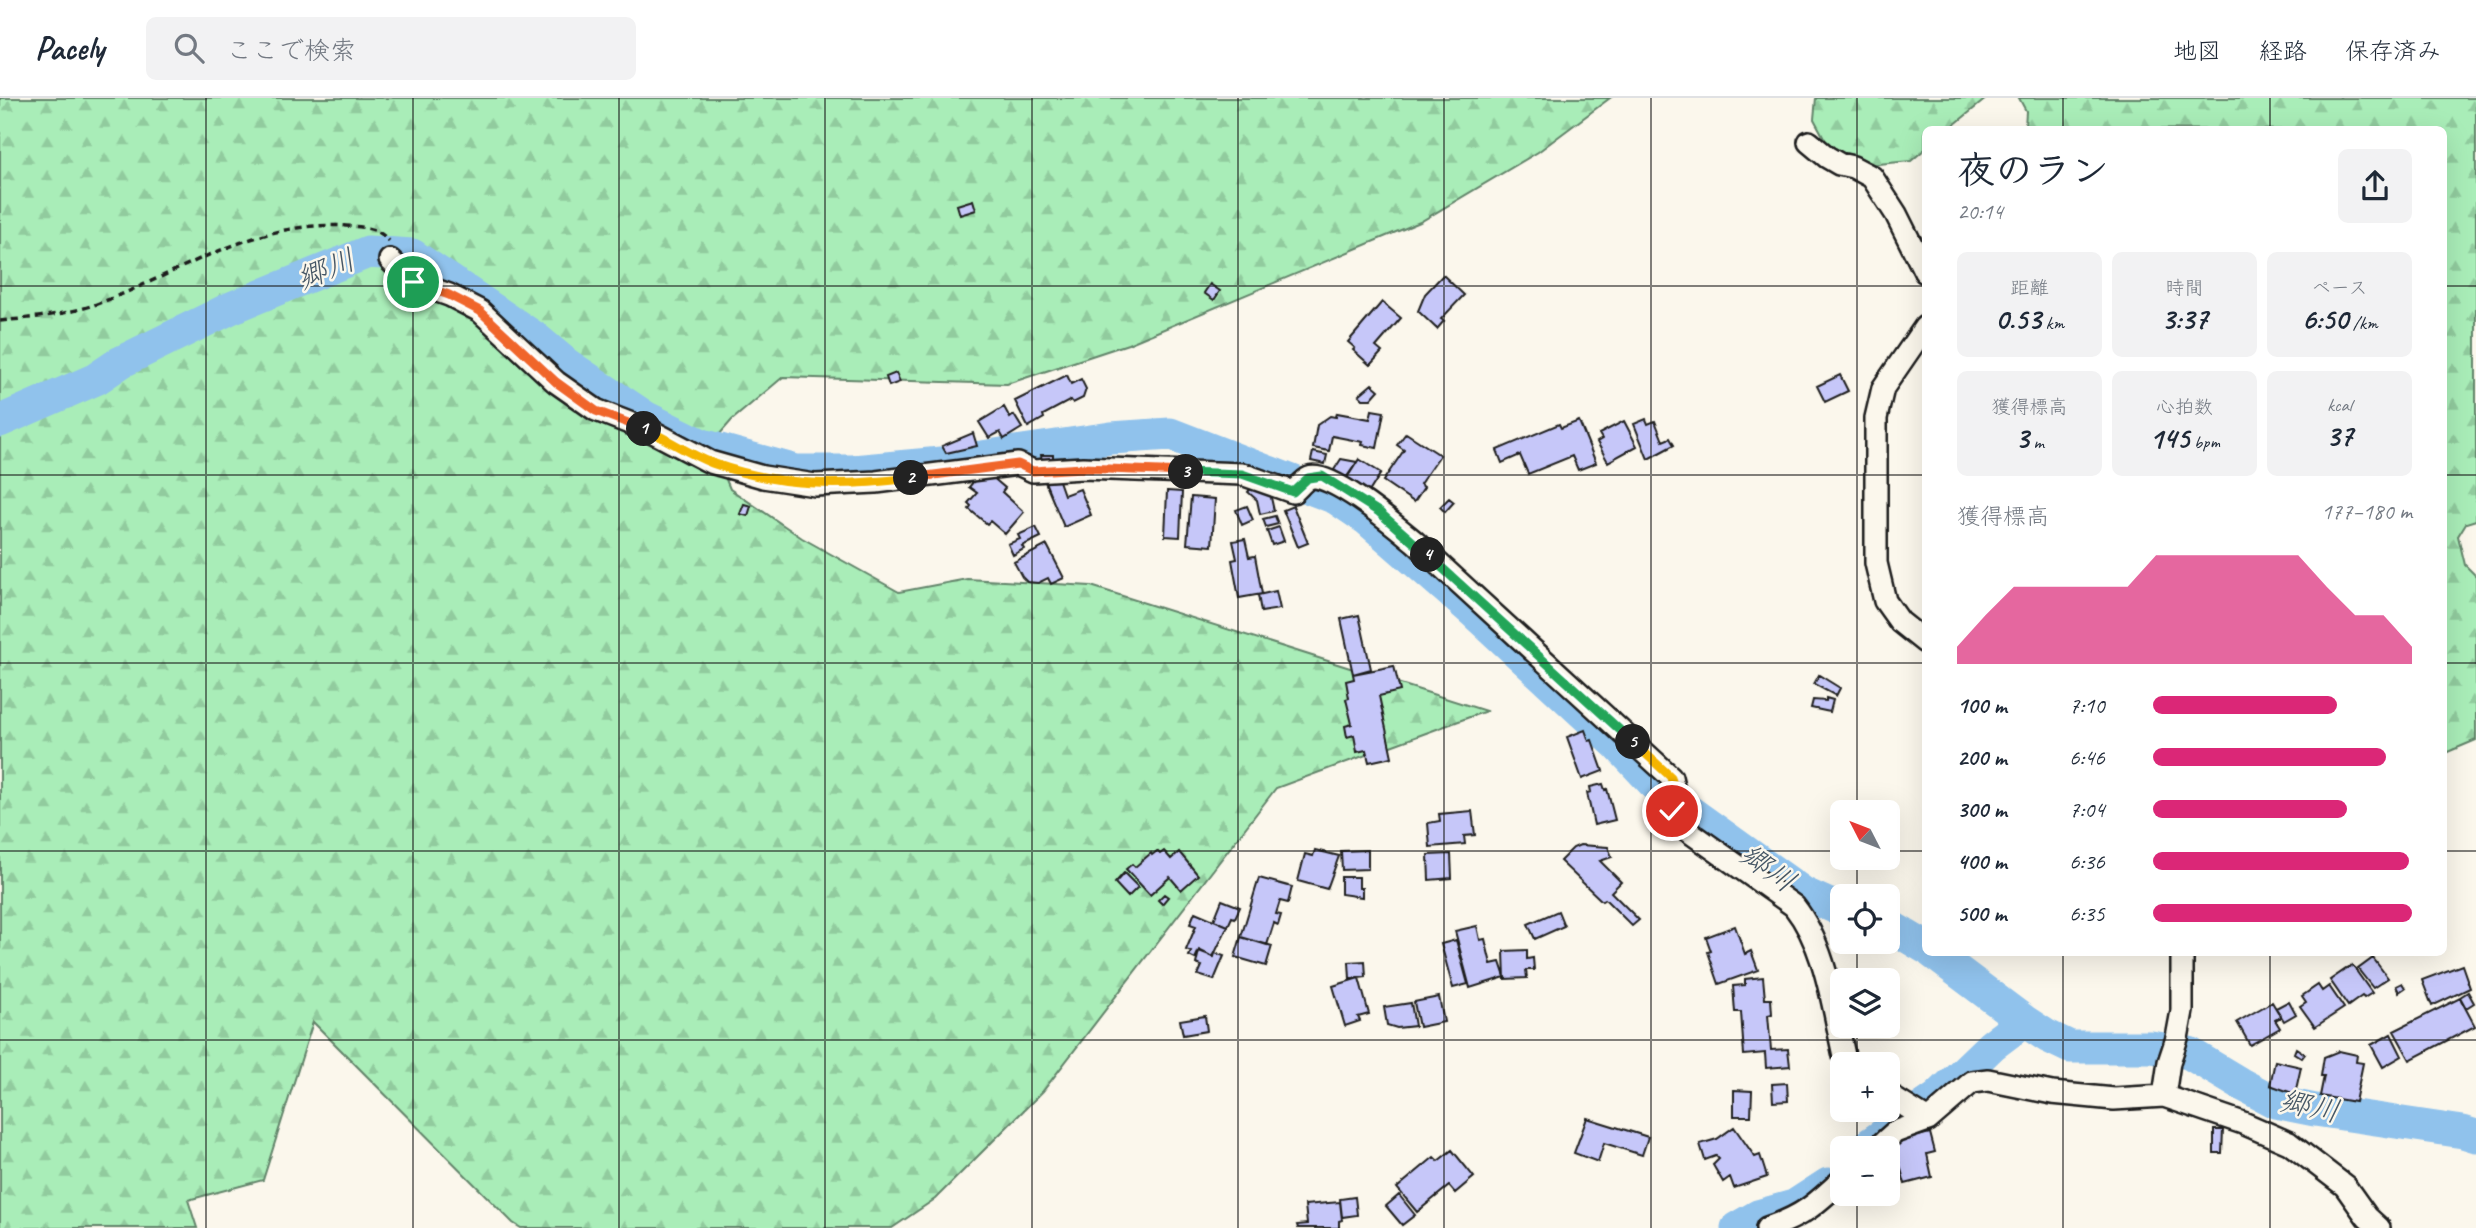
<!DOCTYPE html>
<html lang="ja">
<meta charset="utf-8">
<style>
body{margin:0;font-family:Caveat,"Klee One",sans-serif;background:#f2f2f3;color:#1f2937;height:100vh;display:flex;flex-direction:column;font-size:26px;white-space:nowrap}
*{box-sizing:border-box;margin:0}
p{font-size:23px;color:#747a83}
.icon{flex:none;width:38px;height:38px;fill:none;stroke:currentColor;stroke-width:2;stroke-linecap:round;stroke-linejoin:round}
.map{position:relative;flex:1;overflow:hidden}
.sheet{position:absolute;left:1922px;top:28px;width:525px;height:830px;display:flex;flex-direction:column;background:#fff;border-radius:10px;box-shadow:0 7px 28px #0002}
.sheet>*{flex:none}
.needle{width:46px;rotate:312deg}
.fabs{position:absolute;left:1830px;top:702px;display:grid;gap:14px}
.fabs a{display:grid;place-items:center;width:70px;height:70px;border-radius:10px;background:#fff;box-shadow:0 7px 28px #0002;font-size:35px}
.pin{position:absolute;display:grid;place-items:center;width:60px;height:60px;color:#fff;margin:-30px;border:4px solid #fff;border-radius:50%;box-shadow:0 2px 7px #0007}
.km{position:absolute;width:35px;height:35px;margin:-18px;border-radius:50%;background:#222;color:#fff;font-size:19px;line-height:35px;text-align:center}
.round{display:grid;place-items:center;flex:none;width:74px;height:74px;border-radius:10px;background:#f2f2f3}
.head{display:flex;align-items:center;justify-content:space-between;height:119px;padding:0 35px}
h1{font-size:38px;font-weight:700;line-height:52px}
.metrics{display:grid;grid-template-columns:repeat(3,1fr);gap:10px;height:119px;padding:7px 35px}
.metrics div{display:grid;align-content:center;border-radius:10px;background:#f2f2f3;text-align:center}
.metrics b{font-size:30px;font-weight:700}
.metrics small{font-size:19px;font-weight:400}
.metrics p{font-size:19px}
.chart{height:196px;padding:14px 35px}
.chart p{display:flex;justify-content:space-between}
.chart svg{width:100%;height:126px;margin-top:7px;fill:#db2777;opacity:.7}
ul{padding:0 35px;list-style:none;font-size:23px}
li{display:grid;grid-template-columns:112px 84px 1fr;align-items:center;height:52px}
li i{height:18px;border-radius:9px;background:#db2777}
header{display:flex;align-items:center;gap:42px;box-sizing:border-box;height:98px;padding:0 35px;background:#fff;border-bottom:2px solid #e0e1e3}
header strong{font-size:33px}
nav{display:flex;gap:38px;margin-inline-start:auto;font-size:24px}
.search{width:490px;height:63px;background:#f2f2f3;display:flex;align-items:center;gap:18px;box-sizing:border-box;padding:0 24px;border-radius:10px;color:#747a83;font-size:26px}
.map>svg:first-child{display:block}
</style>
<header>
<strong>Pacely</strong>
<div class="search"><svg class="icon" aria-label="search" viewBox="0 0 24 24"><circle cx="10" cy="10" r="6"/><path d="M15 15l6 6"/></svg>ここで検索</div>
<nav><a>地図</a><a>経路</a><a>保存済み</a></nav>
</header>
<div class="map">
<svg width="2476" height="1130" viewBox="0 0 2476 1130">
<defs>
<pattern id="forest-firs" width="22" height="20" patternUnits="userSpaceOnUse" patternTransform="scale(1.75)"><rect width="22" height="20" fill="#a9edb8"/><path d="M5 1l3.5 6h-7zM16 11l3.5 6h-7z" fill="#91cb9e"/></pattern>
</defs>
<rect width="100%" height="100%" fill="#fbf7ec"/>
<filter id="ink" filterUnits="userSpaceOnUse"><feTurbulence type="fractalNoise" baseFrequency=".0143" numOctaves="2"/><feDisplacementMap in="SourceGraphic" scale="14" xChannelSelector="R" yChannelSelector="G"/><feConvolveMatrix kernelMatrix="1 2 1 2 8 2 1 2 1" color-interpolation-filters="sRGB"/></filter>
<g filter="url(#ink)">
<path fill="url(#forest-firs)" stroke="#62846a" stroke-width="2" d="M 0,0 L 1610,0 L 1538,54 L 1420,124 L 1128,246 L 1007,286 L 783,279 L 732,322 L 711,346 L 730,391 L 802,440 L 899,494 L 967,481 L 1091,488 L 1486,613 L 1276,690 L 1043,993 L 935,1101 L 892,1130 L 521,1130 L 513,1125 L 313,924 L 263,1082 L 188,1102 L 197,1130 L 0,1130 Z
M 1816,0 L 1987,0 L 1949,31 L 1925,32 L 1925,51 L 1911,63 L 1867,67 L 1852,64 L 1828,47 L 1814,21 Z
M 2019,0 L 2476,0 L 2476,422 L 2466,425 L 2458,438 L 2465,467 L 2476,478 L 2476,642 L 2443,656 L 2443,32 L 2022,31 L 2025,29 L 2026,13 Z"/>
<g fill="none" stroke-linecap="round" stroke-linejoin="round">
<path stroke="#90c2ec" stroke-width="33" d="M 0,323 L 96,281 L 121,264 L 231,210 L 368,154 L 412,157 L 535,240 L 566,266 L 645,319 L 702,347 L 796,373 L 853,373 L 941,365 L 1111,340 L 1170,336 L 1336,400 L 1367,421 L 1475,515 L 1617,646 L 1662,694 L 1803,795 L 1843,813
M 1888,827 L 1925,849
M 1932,854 L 2024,923 L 2047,938 L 2070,949 L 2151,949 L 2189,955 L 2239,985 L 2275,1004 L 2315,1012 L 2463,1034 L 2476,1038
M 1864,1050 L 1938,999 L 1992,947 L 2024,923
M 1737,1130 L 1758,1118 L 1794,1108 L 1828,1086"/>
</g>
<path fill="#c6c7f9" stroke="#1c1c1c" stroke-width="2" d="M 973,102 L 976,112 L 960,117 L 957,107 Z
M 1443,177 L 1464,197 L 1441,221 L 1444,223 L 1437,231 L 1418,213 L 1425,196 Z
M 1210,186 L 1220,193 L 1214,202 L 1204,195 Z
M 1382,204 L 1401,220 L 1376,249 L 1382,254 L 1370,267 L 1353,252 L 1355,250 L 1348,244 Z
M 896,275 L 900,284 L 889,288 L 886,279 Z
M 1067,277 L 1071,286 L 1081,281 L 1086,291 L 1083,300 L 1073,305 L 1071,302 L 1043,317 L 1044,320 L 1028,329 L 1015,303 Z
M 1840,277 L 1848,293 L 1825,304 L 1817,288 Z
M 1372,286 L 1379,292 L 1371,301 L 1363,301 L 1359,297 Z
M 1004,309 L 1010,320 L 1014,317 L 1022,330 L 1004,341 L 1000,334 L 989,340 L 979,324 Z
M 1372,312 L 1384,314 L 1377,350 L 1362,347 L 1363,344 L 1332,338 L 1329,353 L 1313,350 L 1317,327 L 1330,318 L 1336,319 L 1337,315 L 1370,321 Z
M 1646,321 L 1648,326 L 1655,323 L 1663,343 L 1670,340 L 1674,347 L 1648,361 L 1634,326 Z
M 1579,323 L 1596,365 L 1578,372 L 1572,358 L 1528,376 L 1520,357 L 1502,365 L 1497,352 L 1559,326 L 1561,330 Z
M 1624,323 L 1637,348 L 1608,364 L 1597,344 L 1602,341 L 1599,336 Z
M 973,335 L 977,348 L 946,355 L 942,348 Z
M 1406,335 L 1440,357 L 1420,386 L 1424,389 L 1414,404 L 1383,383 L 1404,352 L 1397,347 Z
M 1313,354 L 1327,357 L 1325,366 L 1311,363 Z
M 1041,357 L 1053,357 L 1053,364 L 1042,364 Z
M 1341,361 L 1357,364 L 1346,380 L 1334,372 Z
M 1359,361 L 1381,375 L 1369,394 L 1347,380 Z
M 1057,377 L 1064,397 L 1080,391 L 1091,417 L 1064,429 L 1043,379 Z
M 978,378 L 991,378 L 1005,390 L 1002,394 L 1024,414 L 1005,436 L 990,423 L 987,426 L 969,411 L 971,408 L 968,405 L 977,395 L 969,389 Z
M 1253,388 L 1270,395 L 1274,413 L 1260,416 L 1257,402 L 1248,394 Z
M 1167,393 L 1182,394 L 1180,439 L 1165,438 Z
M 1191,399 L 1215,401 L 1212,448 L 1187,446 Z
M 1449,400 L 1454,404 L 1445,414 L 1440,409 Z
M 744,406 L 751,408 L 748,418 L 740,416 Z
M 1247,408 L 1253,422 L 1242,427 L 1236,412 Z
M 1293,408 L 1308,445 L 1298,449 L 1283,412 Z
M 1275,418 L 1278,426 L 1266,429 L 1263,421 Z
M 1036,429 L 1041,439 L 1022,448 L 1024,451 L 1013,457 L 1008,446 L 1020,441 L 1018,437 Z
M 1279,429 L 1284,443 L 1272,447 L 1267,433 Z
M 1245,441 L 1249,459 L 1255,458 L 1262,496 L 1239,500 L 1232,462 L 1237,461 L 1233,443 Z
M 1047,447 L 1064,480 L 1051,486 L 1048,480 L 1038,485 L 1027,484 L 1022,479 L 1014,464 Z
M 1276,493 L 1280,511 L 1261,514 L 1258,497 Z
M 1359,517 L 1371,571 L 1353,576 L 1341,521 Z
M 1394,568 L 1400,593 L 1379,598 L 1392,659 L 1369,664 L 1366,652 L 1357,654 L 1354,637 L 1347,639 L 1345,628 L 1352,626 L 1346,601 L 1349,600 L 1346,583 L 1354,581 L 1353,576 Z
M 1819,577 L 1840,590 L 1836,598 L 1814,586 Z
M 1826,600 L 1833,602 L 1830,614 L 1811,610 L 1813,602 L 1826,603 Z
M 1585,632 L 1589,643 L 1592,642 L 1603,673 L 1582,681 L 1567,639 Z
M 1603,686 L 1605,692 L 1607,691 L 1615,722 L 1594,727 L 1587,695 L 1591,694 L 1590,689 Z
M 1472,713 L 1475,737 L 1464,738 L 1465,746 L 1430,749 L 1428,725 L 1440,723 L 1439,716 Z
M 1580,747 L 1608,749 L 1612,759 L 1600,763 L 1621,784 L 1611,794 L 1639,822 L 1632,828 L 1605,801 L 1602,803 L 1560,763 L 1573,750 Z
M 1315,752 L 1339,758 L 1327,791 L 1298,783 L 1305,756 L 1313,758 Z
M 1368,752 L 1368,771 L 1342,772 L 1341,753 Z
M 1157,753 L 1160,756 L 1164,753 L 1171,761 L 1179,754 L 1198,777 L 1181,792 L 1170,779 L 1150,797 L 1126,771 L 1132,766 L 1135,769 L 1151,755 L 1152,757 Z
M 1451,756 L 1452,780 L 1429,782 L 1428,757 Z
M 1124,775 L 1138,789 L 1128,799 L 1115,785 Z
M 1341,779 L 1359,779 L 1359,790 L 1362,790 L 1362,799 L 1341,796 Z
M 1259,780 L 1292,789 L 1288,805 L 1280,803 L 1276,816 L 1281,817 L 1278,827 L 1274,825 L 1267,847 L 1241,839 Z
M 1164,796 L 1168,799 L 1162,806 L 1158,802 Z
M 1222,802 L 1240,809 L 1235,820 L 1232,819 L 1228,828 L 1214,822 Z
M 1558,813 L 1564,828 L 1535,841 L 1528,826 Z
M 1195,814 L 1228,828 L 1213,859 L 1199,852 L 1195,861 L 1189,858 L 1191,854 L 1186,852 L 1196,828 L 1190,826 Z
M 1477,828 L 1480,842 L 1485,841 L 1491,866 L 1500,864 L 1505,879 L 1470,890 L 1455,833 Z
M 1735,828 L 1745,856 L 1751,853 L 1758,872 L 1719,886 L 1708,854 L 1711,853 L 1706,839 Z
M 1241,839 L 1272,848 L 1266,868 L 1235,859 Z
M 1456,842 L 1468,886 L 1453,890 L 1441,846 Z
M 1527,852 L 1527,861 L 1533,860 L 1534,872 L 1526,872 L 1527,880 L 1505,881 L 1504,853 Z
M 1199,853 L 1214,859 L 1215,855 L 1224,858 L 1214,882 L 1198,877 L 1202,868 L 1196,866 Z
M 2373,860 L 2388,880 L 2373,890 L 2358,871 Z
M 1365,863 L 1366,879 L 1350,881 L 1349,864 Z
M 2352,867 L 2372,895 L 2364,900 L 2362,898 L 2348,908 L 2330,882 Z
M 2462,867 L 2470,890 L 2432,908 L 2422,882 Z
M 1763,879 L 1765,901 L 1771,901 L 1772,916 L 1768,917 L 1771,952 L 1788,951 L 1790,968 L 1766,970 L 1765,955 L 1744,957 L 1741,914 L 1735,914 L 1733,888 L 1745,887 L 1745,881 Z
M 1359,880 L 1369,916 L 1358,919 L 1360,923 L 1345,928 L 1333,888 Z
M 2402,885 L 2405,890 L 2399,894 L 2396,888 Z
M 2318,887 L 2322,893 L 2329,888 L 2344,910 L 2315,929 L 2300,908 L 2306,904 L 2302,898 Z
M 2468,894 L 2474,905 L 2466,910 L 2460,899 Z
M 1439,899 L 1444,924 L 1419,929 L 1414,904 Z
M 2460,900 L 2475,928 L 2410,962 L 2394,933 Z
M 2289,903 L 2296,916 L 2284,923 L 2276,910 Z
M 2272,904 L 2281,919 L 2275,922 L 2280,930 L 2250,947 L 2237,924 Z
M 1411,905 L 1415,928 L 1397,930 L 1387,927 L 1384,909 Z
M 1205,918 L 1207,933 L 1183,937 L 1180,922 Z
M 2391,936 L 2402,958 L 2383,969 L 2371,947 Z
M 2296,950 L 2305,956 L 2302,960 L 2294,955 Z
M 2339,953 L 2357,957 L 2356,964 L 2363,965 L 2355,1004 L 2320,998 L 2324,978 L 2321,978 L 2324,959 Z
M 2275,963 L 2301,969 L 2295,996 L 2270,987 Z
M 1787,985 L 1788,1003 L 1773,1004 L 1772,986 Z
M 1734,992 L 1752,993 L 1751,1018 L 1734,1018 Z
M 1587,1020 L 1648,1039 L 1642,1057 L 1604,1045 L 1598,1064 L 1574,1055 Z
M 1734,1029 L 1755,1059 L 1760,1057 L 1767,1079 L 1734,1090 L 1730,1079 L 1723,1084 L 1713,1067 L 1719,1061 L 1716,1058 L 1705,1062 L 1700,1046 L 1717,1041 Z
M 2214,1032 L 2223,1032 L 2222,1055 L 2214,1055 Z
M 1930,1035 L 1935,1054 L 1927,1056 L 1932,1079 L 1905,1086 L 1895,1049 L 1906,1041 Z
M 1452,1052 L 1474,1079 L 1455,1095 L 1449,1088 L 1417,1114 L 1397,1090 L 1434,1059 L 1438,1063 Z
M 1399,1097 L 1415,1117 L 1402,1127 L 1386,1108 Z
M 1355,1099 L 1357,1117 L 1342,1119 L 1340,1101 Z
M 1340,1104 L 1342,1122 L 1339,1123 L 1339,1130 L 1298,1130 L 1297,1127 L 1307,1126 L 1305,1107 Z"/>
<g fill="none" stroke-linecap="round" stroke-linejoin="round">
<defs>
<path id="minor" d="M 1809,44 L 1827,59 L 1839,66 L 1853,69 L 1872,79 L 1896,116 L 1925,174
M 390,162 L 413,184 L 449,197 L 480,213 L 556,284 L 596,312 L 655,335 L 710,364 L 763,379 L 815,387 L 876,384 L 1018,366 L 1033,373 L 1083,370 L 1242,376 L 1293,394 C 1298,390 1304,382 1309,380 C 1330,372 1398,430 1415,444 L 1671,679 L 1674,693 L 1670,720 L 1794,808 C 1827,850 1833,911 1845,962 L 1849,966
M 1925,229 L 1883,290 L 1876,320 L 1876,465 L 1885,503 L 1900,524 L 1925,544
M 1888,997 L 1928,1022
M 2164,998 L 2169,964 L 2177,940 L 2182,913 L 2182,854
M 1877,1050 L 1895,1034 L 1928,1022 L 1972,984 L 1988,982 L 2052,995 L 2114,1001 L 2164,998 L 2243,1025 L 2289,1045 L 2345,1088 L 2367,1119 L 2379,1130
M 1767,1130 C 1802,1119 1816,1106 1843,1081"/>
</defs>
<use href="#minor" stroke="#1c1c1c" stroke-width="26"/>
<path stroke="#1c1c1c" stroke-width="3.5" stroke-dasharray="7 5" stroke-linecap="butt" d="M 0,223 C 31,220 65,217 94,207 C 178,177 254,121 346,128 C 363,129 377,129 389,143"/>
<use href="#minor" stroke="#fbf7ec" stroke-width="21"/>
</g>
</g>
<g fill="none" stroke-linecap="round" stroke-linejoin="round" filter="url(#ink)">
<defs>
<path id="split-1" d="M 413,184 L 449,197 L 480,213 L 556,284 L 596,313 L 644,331"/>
<path id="split-2" d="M 644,331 C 667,340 688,356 712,365 C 779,389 841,389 911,380"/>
<path id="split-3" d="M 911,380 L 1018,366 L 1033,373 L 1083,370 L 1186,374"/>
<path id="split-4" d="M 1186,374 L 1242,376 L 1293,394 L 1308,380 L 1322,378 L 1379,414 L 1428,457"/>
<path id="split-5" d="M 1428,457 L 1633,644"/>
<path id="split-6" d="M 1633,644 L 1671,679 L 1674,693 L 1672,713"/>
</defs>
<use href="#split-1" stroke="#fff" stroke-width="14"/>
<use href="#split-2" stroke="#fff" stroke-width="14"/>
<use href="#split-3" stroke="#fff" stroke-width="14"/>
<use href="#split-4" stroke="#fff" stroke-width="14"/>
<use href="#split-5" stroke="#fff" stroke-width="14"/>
<use href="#split-6" stroke="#fff" stroke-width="14"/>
<use href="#split-1" stroke="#f0652b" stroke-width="9"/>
<use href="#split-2" stroke="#f5b400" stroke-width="9"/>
<use href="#split-3" stroke="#f0652b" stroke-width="9"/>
<use href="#split-4" stroke="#22a559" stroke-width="9"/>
<use href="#split-5" stroke="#22a559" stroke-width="9"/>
<use href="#split-6" stroke="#f5b400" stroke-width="9"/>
</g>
<path fill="none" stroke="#1c1c1c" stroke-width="2" stroke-opacity="0.55" d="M 206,0 L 206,1130M 413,0 L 413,1130M 619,0 L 619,1130M 825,0 L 825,1130M 1032,0 L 1032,1130M 1238,0 L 1238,1130M 1444,0 L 1444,1130M 1651,0 L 1651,1130M 1857,0 L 1857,714M 2063,0 L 2063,32M 2270,0 L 2270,32M 0,188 L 1925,188M 2443,188 L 2476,188M 0,377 L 1925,377M 2443,377 L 2476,377M 0,565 L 1925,565M 2443,565 L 2476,565M 0,753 L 1843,753M 1888,753 L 1925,753M 2443,753 L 2476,753M 1857,760 L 1857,798M 1857,844 L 1857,882M 2063,854 L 2063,1130M 2270,854 L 2270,1130M 1857,928 L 1857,966M 0,942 L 2476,942M 1857,1012 L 1857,1050M 1857,1096 L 1857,1130"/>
<g text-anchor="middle" stroke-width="5" stroke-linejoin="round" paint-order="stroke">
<g font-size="30" font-style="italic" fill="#455665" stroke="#fbf7ec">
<text transform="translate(326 171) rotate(-22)" y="10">郷川</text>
<text transform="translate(1768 770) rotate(35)" y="10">郷川</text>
<text transform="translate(2310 1008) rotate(12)" y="10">郷川</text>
</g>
</g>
</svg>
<div class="fabs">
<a><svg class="needle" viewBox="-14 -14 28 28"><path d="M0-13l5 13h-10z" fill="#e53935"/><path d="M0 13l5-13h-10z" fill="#747a83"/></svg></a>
<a><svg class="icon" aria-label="locate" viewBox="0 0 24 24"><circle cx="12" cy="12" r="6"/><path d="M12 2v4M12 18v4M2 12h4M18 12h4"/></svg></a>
<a><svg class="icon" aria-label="layers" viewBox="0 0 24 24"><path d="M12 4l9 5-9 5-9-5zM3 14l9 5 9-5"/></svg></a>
<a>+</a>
<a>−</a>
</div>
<div class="pin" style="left:413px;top:184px;background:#1e9e55"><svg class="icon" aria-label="arrive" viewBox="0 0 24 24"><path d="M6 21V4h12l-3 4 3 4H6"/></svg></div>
<div class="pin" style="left:1672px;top:713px;background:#d93025"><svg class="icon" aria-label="check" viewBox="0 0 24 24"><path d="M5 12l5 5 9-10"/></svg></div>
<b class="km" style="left:644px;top:331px">1</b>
<b class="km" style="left:911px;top:380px">2</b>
<b class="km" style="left:1186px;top:374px">3</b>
<b class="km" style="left:1428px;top:457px">4</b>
<b class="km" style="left:1633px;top:644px">5</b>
<section class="sheet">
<div class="head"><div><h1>夜のラン</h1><p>20:14</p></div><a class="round"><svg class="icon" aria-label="share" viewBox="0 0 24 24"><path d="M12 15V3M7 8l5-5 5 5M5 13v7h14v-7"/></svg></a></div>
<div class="metrics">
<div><p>距離</p><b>0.53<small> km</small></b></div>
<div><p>時間</p><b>3:37</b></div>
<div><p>ペース</p><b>6:50<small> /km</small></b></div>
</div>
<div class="metrics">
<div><p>獲得標高</p><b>3<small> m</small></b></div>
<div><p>心拍数</p><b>145<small> bpm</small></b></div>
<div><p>kcal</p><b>37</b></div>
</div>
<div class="chart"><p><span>獲得標高</span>177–180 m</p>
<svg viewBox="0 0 160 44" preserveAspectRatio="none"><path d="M0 44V38L10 27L20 17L30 17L40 17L50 17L60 17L70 6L80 6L90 6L100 6L110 6L120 6L130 17L140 27L150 27L160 38V44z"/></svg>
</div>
<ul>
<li><b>100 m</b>7:10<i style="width:71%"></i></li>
<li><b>200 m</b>6:46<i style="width:90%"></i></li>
<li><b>300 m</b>7:04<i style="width:75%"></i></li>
<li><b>400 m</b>6:36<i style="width:99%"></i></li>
<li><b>500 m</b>6:35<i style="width:100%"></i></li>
</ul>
</section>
</div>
